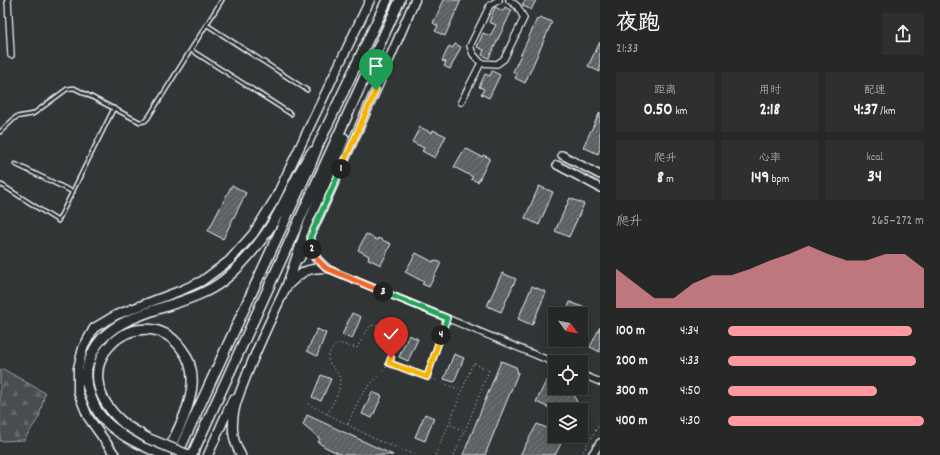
<!DOCTYPE html>
<html lang="zh">
<meta charset="utf-8">
<style>
body{margin:0;font-family:Dekko,"LXGW WenKai TC",sans-serif;background:#2e3030;color:#f1f3f6;height:100vh;display:flex;flex-direction:column;font-size:15px;white-space:nowrap}
*{box-sizing:border-box;margin:0}
p{font-size:13px;color:#a4a6a8}
.icon{flex:none;width:22px;height:22px;fill:none;stroke:currentColor;stroke-width:2;stroke-linecap:round;stroke-linejoin:round}
.map{position:relative;flex:1;overflow:hidden}
.drawer{display:flex;flex-direction:column;background:#262828;width:340px}
.drawer>*{flex:none}
.needle{width:26px;rotate:123deg}
.buttons{position:absolute;left:548px;top:307px;display:grid;gap:8px}
.buttons a{display:grid;place-items:center;width:40px;height:40px;border-radius:0px;background:#262828;box-shadow:0 2px 10px #0003,0 0 0 1px #424445;font-size:20px}
.pin{position:absolute;display:grid;place-items:center;width:34px;height:34px;color:#fff;margin:-41px -17px;border-radius:50% 50% 50% 0;rotate:-45deg;box-shadow:0 0 4px #0007}
.pin .icon{rotate:45deg}
.km{position:absolute;width:20px;height:20px;margin:-10px;border-radius:50%;background:#222;color:#fff;font-size:11px;line-height:20px;text-align:center}
.round{display:grid;place-items:center;flex:none;width:42px;height:42px;border-radius:0px;background:#2e3030}
.summary{display:flex;align-items:center;justify-content:space-between;height:68px;padding:0 16px}
h1{font-size:22px;font-weight:700;line-height:30px}
.metrics{display:grid;grid-template-columns:repeat(3,1fr);gap:6px;height:68px;padding:4px 16px}
.metrics div{display:grid;align-content:center;border-radius:0px;background:#2e3030;text-align:center}
.metrics b{font-size:17px;font-weight:700}
.metrics small{font-size:11px;font-weight:400}
.metrics p{font-size:11px}
.chart{height:112px;padding:8px 16px}
.chart p{display:flex;justify-content:space-between}
.chart svg{width:100%;height:72px;margin-top:4px;fill:#ff9aa2;opacity:.7}
ul{padding:0 16px;list-style:none;font-size:13px}
li{display:grid;grid-template-columns:64px 48px 1fr;align-items:center;height:30px}
li i{height:10px;border-radius:5px;background:#ff9aa2}
main{display:flex;flex:1;min-height:0}
.map>svg:first-child{display:block}
</style>
<main>
<div class="map">
<svg width="600" height="455" viewBox="0 0 600 455">
<defs>
<pattern id="forest-firs" width="22" height="20" patternUnits="userSpaceOnUse"><rect width="22" height="20" fill="#494d4f"/><path d="M5 1l3.5 6h-7zM16 11l3.5 6h-7z" fill="#636769"/></pattern>
<pattern id="building-hatch" width="6" height="6" patternUnits="userSpaceOnUse"><rect width="6" height="6" fill="#5c6063"/><path d="M-1 1l2-2M0 6l6-6M5 7l2-2" fill="none" stroke="#73777a"/></pattern>
</defs>
<rect width="100%" height="100%" fill="#323536"/>
<filter id="ink" filterUnits="userSpaceOnUse"><feTurbulence type="fractalNoise" baseFrequency=".025" numOctaves="2"/><feDisplacementMap in="SourceGraphic" scale="8" xChannelSelector="R" yChannelSelector="G"/><feConvolveMatrix kernelMatrix="1 2 1 2 8 2 1 2 1" color-interpolation-filters="sRGB"/></filter>
<g filter="url(#ink)">
<path fill="url(#forest-firs)" stroke="#989fa4" d="M 3,369 L 45,393 L 39,417 L 24,440 L 0,441 L 0,371 Z"/>
<path fill="url(#building-hatch)" stroke="#e8f1f8" d="M 444,0 L 461,0 L 445,36 L 435,31 L 438,26 L 433,23 Z
M 525,0 L 536,0 L 531,10 L 522,5 Z
M 495,7 L 503,11 L 505,7 L 512,10 L 489,58 L 482,55 L 484,50 L 477,47 L 483,33 L 490,36 L 496,25 L 489,22 Z
M 540,17 L 552,22 L 525,83 L 515,78 L 517,74 L 513,72 L 537,19 L 539,20 Z
M 600,42 L 600,72 L 588,66 Z
M 455,44 L 461,47 L 450,69 L 444,66 L 446,62 L 442,61 L 449,46 L 453,48 Z
M 492,71 L 500,75 L 489,98 L 481,94 L 484,89 L 479,87 L 485,74 L 490,76 Z
M 600,112 L 600,149 L 598,154 L 583,147 Z
M 420,127 L 432,133 L 433,130 L 446,136 L 435,158 L 422,151 L 424,148 L 412,142 Z
M 465,148 L 482,157 L 483,155 L 490,158 L 478,182 L 471,179 L 473,177 L 454,167 Z
M 232,185 L 246,193 L 223,239 L 208,231 Z
M 539,186 L 553,192 L 539,225 L 525,218 Z
M 570,198 L 584,204 L 569,237 L 555,231 Z
M 366,234 L 377,240 L 378,238 L 391,244 L 381,265 L 368,259 L 369,256 L 358,250 Z
M 416,253 L 433,262 L 434,260 L 441,263 L 429,287 L 422,284 L 424,282 L 405,272 Z
M 502,273 L 516,279 L 501,312 L 487,306 Z
M 532,286 L 546,292 L 532,325 L 518,319 Z
M 570,302 L 585,308 L 583,314 L 565,314 Z
M 352,313 L 361,317 L 352,339 L 342,335 Z
M 600,327 L 600,352 L 590,347 Z
M 317,329 L 326,333 L 317,356 L 307,351 Z
M 409,335 L 418,339 L 408,361 L 399,357 Z
M 454,354 L 464,358 L 454,382 L 444,379 Z
M 501,361 L 516,367 L 518,373 L 485,455 L 463,455 Z
M 321,375 L 331,379 L 321,401 L 312,397 Z
M 546,381 L 555,385 L 555,388 L 562,388 L 574,393 L 579,410 L 554,410 L 536,402 Z
M 372,392 L 382,396 L 372,418 L 362,414 Z
M 425,414 L 434,418 L 425,441 L 415,437 Z
M 307,415 L 393,455 L 342,455 L 325,447 L 318,442 L 320,439 L 303,425 Z
M 537,424 L 552,430 L 555,424 L 555,436 L 565,436 L 555,455 L 520,455 Z"/>
<g fill="none" stroke-linecap="round" stroke-linejoin="round">
<defs>
<path id="service" d="M 207,25 L 307,90
M 191,50 L 291,114
M 0,132 L 16,117 L 33,114 L 67,89 L 74,88 L 140,122 L 145,121 L 148,118 L 222,0
M 15,164 L 73,192
M 0,186 L 2,185 L 58,221 L 114,108"/>
<path id="minor" d="M 8,0 L 11,55
M 499,0 L 490,5 L 470,46 L 473,54 L 481,63 L 497,64 L 504,59 L 524,18 L 517,6 L 509,0
M 461,102 L 481,63
M 326,268 L 555,363
M 581,374 L 600,382"/>
<path id="tertiary" d="M 562,155 L 600,175
M 557,165 L 600,188
M 592,455 L 600,443"/>
<path id="secondary" d="M 310,237 C 312,252 313,258 326,268
M 300,258 L 376,90 L 415,0
M 287,286 C 302,272 305,268 326,268
M 115,455 L 88,417 L 78,392 L 78,368 L 83,348 L 94,328 L 116,315 L 182,290 L 202,281 L 229,261 L 253,234 L 275,199 L 370,0
M 208,455 L 233,399
M 241,455 C 235,445 232,435 233,423 C 233,409 239,395 244,382 C 257,347 273,314 289,281"/>
<path id="trunk" d="M 287,286 L 306,230 L 344,138
M 127,426 C 51,365 142,295 181,348 C 190,359 193,371 192,385 C 190,409 177,432 167,453
M 164,455 C 143,446 114,434 100,415 C 94,407 91,398 88,388 C 84,378 86,368 90,359 C 107,307 185,312 224,280 C 245,263 267,235 280,210 C 291,191 299,170 312,152
M 177,455 L 310,166 L 319,143 L 387,0
M 192,455 L 400,0"/>
</defs>
<use href="#service" stroke="#e8f1f8" stroke-width="5.5"/>
<use href="#minor" stroke="#e8f1f8" stroke-width="8"/>
<use href="#tertiary" stroke="#e8f1f8" stroke-width="10"/>
<use href="#secondary" stroke="#e8f1f8" stroke-width="11"/>
<use href="#trunk" stroke="#e8f1f8" stroke-width="12"/>
<path stroke="#e8f1f8" stroke-width="1" stroke-dasharray="1 3" stroke-linecap="butt" d="M 445,325 L 427,377 L 463,391
M 308,404 L 377,440 L 415,455
M 327,414 C 332,404 340,393 340,381 C 339,364 315,365 338,343 L 357,348 L 365,333 L 371,325 C 383,327 389,327 396,338 L 389,363
M 348,424 C 352,414 356,404 362,395 C 370,383 381,375 389,363 L 427,377
M 435,455 L 449,424 L 465,431 L 489,370 L 473,363 L 449,424
M 454,455 L 464,431
M 581,455 L 600,423"/>
<use href="#service" stroke="#2a2d2e" stroke-width="2.5"/>
<use href="#minor" stroke="#2a2d2e" stroke-width="5.5"/>
<use href="#tertiary" stroke="#2a2d2e" stroke-width="7"/>
<use href="#secondary" stroke="#2a2d2e" stroke-width="8"/>
<use href="#trunk" stroke="#2a2d2e" stroke-width="9"/>
<defs>
<path id="trunk-bridge" d="M 127,426 L 147,438 L 188,455"/>
</defs>
<use href="#trunk-bridge" stroke="#e8f1f8" stroke-width="12" stroke-linecap="butt"/>
<use href="#trunk-bridge" stroke="#2a2d2e" stroke-width="9"/>
</g>
</g>
<g fill="none" stroke-linecap="round" stroke-linejoin="round" filter="url(#ink)">
<defs>
<path id="split-1" d="M 341,169 L 376,90"/>
<path id="split-2" d="M 312,249 L 310,237 L 341,169"/>
<path id="split-3" d="M 312,249 L 315,257 L 326,268 L 383,292"/>
<path id="split-4" d="M 383,292 L 447,318 L 441,335"/>
<path id="split-5" d="M 391,358 L 389,363 L 427,377 L 441,335"/>
</defs>
<use href="#split-1" stroke="#fff" stroke-width="8"/>
<use href="#split-2" stroke="#fff" stroke-width="8"/>
<use href="#split-3" stroke="#fff" stroke-width="8"/>
<use href="#split-4" stroke="#fff" stroke-width="8"/>
<use href="#split-5" stroke="#fff" stroke-width="8"/>
<use href="#split-1" stroke="#f5b400" stroke-width="5"/>
<use href="#split-2" stroke="#22a559" stroke-width="5"/>
<use href="#split-3" stroke="#f0652b" stroke-width="5"/>
<use href="#split-4" stroke="#22a559" stroke-width="5"/>
<use href="#split-5" stroke="#f5b400" stroke-width="5"/>
</g>
</svg>
<div class="buttons">
<a><svg class="needle" viewBox="-14 -14 28 28"><path d="M0-13l5 13h-10z" fill="#e53935"/><path d="M0 13l5-13h-10z" fill="#a4a6a8"/></svg></a>
<a><svg class="icon" aria-label="locate" viewBox="0 0 24 24"><circle cx="12" cy="12" r="6"/><path d="M12 2v4M12 18v4M2 12h4M18 12h4"/></svg></a>
<a><svg class="icon" aria-label="layers" viewBox="0 0 24 24"><path d="M12 4l9 5-9 5-9-5zM3 14l9 5 9-5"/></svg></a>
</div>
<div class="pin" style="left:376px;top:90px;background:#1e9e55"><svg class="icon" aria-label="arrive" viewBox="0 0 24 24"><path d="M6 21V4h12l-3 4 3 4H6"/></svg></div>
<div class="pin" style="left:391px;top:358px;background:#d93025"><svg class="icon" aria-label="check" viewBox="0 0 24 24"><path d="M5 12l5 5 9-10"/></svg></div>
<b class="km" style="left:341px;top:169px">1</b>
<b class="km" style="left:312px;top:249px">2</b>
<b class="km" style="left:383px;top:292px">3</b>
<b class="km" style="left:441px;top:335px">4</b>
</div>
<section class="drawer">
<div class="summary"><div><h1>夜跑</h1><p>21:33</p></div><a class="round"><svg class="icon" aria-label="share" viewBox="0 0 24 24"><path d="M12 15V3M7 8l5-5 5 5M5 13v7h14v-7"/></svg></a></div>
<div class="metrics">
<div><p>距离</p><b>0.50<small> km</small></b></div>
<div><p>用时</p><b>2:18</b></div>
<div><p>配速</p><b>4:37<small> /km</small></b></div>
</div>
<div class="metrics">
<div><p>爬升</p><b>8<small> m</small></b></div>
<div><p>心率</p><b>149<small> bpm</small></b></div>
<div><p>kcal</p><b>34</b></div>
</div>
<div class="chart"><p><span>爬升</span>265–272 m</p>
<svg viewBox="0 0 160 44" preserveAspectRatio="none"><path d="M0 44V20L10 29L20 38L30 38L40 29L50 24L60 24L70 20L80 15L90 11L100 6L110 11L120 15L130 15L140 11L150 11L160 20V44z"/></svg>
</div>
<ul>
<li><b>100 m</b>4:34<i style="width:94%"></i></li>
<li><b>200 m</b>4:33<i style="width:96%"></i></li>
<li><b>300 m</b>4:50<i style="width:76%"></i></li>
<li><b>400 m</b>4:30<i style="width:100%"></i></li>
</ul>
</section>
</main>
